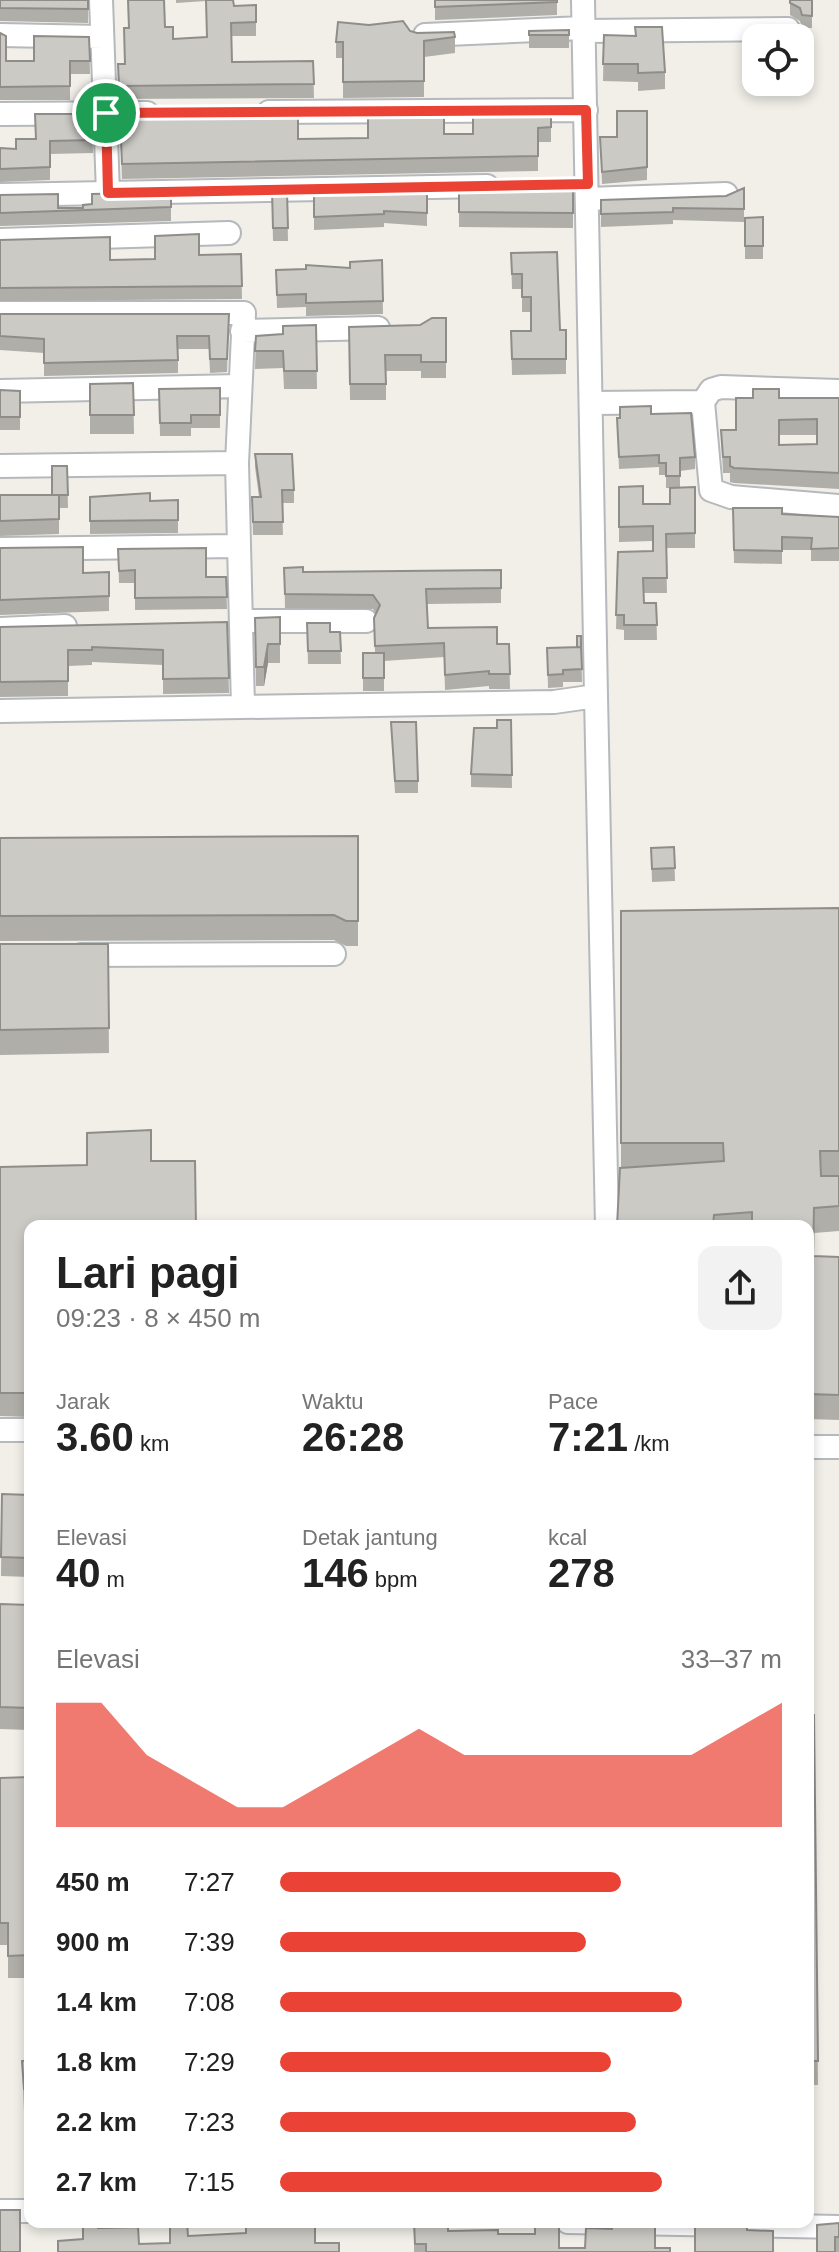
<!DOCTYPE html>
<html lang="id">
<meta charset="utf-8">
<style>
body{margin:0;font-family:Helvetica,sans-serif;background:#f2f2f2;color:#222;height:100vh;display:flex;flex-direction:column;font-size:30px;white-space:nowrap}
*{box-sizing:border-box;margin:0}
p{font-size:26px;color:#767676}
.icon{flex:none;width:44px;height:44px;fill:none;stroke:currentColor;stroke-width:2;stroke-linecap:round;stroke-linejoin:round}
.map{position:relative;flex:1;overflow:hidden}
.details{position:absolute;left:24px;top:1220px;width:790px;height:1008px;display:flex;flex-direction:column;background:#fff;border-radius:16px;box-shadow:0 4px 12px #0003}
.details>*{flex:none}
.controls{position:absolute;left:742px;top:24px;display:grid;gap:16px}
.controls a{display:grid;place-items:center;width:72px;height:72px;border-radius:16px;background:#fff;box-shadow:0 4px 12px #0003;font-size:40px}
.pin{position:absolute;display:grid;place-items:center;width:68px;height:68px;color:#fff;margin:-34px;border:4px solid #fff;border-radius:50%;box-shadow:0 2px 8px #0007}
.round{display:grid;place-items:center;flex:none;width:84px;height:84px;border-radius:16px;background:#f2f2f2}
.overview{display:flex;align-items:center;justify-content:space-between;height:136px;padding:0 32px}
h1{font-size:44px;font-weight:700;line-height:60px}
.stats{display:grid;grid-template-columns:repeat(3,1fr);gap:12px;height:136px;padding:8px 32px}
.stats div{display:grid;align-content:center}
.stats b{font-size:40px;font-weight:700}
.stats small{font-size:22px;font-weight:400}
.stats p{font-size:22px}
.chart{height:224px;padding:16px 32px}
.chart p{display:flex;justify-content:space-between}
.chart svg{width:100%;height:144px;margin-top:8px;fill:#ea4335;opacity:.7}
ul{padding:0 32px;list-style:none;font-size:26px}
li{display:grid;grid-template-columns:128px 96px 1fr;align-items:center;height:60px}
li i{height:20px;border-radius:10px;background:#ea4335}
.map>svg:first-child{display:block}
</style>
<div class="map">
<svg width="839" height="2252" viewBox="0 0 839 2252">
<rect width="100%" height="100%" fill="#f1efe8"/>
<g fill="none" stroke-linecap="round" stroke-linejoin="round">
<defs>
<path id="minor" d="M 101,0 L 108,193
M 584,31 L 788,29
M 0,35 L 102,37
M 425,35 L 583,28
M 269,112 L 586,110
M 0,114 L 147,113
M 0,195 L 487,186
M 588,199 L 726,194
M 0,240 L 229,233
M 0,313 L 244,313 L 237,463 L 243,707
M 242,331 L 378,328
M 0,391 L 240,386
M 839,391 L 721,387 L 711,390 L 703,402 L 711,490 L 731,497 L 839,506
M 592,403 L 703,402
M 0,466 L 237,463
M 0,549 L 237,546
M 251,621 L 366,621
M 0,629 L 65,626
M 596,696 L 607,1226
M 0,711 L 554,702 L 596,696 L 583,0
M 81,955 L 334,954
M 0,1430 L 30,1430
M 808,1447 L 839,1447
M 0,2211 L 30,2211
M 568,2222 L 839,2227"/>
</defs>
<use href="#minor" stroke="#b5b8bc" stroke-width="26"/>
<use href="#minor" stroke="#fff" stroke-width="22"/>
</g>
<path fill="#afaea9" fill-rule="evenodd" d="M 0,0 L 88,0 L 88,23 L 0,21 Z
M 176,0 L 233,0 L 234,6 L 256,5 L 256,36 L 231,36 L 232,62 L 313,61 L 314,98 L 119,99 L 118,64 L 125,64 L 128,28 L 165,27 L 173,39 L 206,37 L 206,1 L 176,3 Z
M 790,0 L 812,0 L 812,28 L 802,28 L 800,21 L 790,15 Z
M 557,2 L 557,15 L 435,20 L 435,7 Z
M 569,30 L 569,48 L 529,48 L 529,31 Z
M 410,31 L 417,33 L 455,37 L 455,53 L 424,57 L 424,97 L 343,98 L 343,58 L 336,58 L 336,42 Z
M 0,33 L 6,61 L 34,61 L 89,37 L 90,74 L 70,74 L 70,100 L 0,100 Z
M 604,35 L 665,72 L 665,89 L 638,91 L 638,82 L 603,81 Z
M 551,110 L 551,142 L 538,142 L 538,171 L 122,179 L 120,127 L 298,139 L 368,138 L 473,134 Z
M 647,111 L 647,180 L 602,184 L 600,137 L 617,137 Z
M 92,114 L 93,153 L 50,154 L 50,180 L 0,182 L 0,148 L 16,149 Z
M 573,183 L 573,228 L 459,227 L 459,186 Z
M 427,188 L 427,226 L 384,223 L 384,227 L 314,230 L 314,190 Z
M 744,188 L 744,222 L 673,220 L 673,224 L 601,227 L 601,200 L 726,196 Z
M 272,191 L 287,191 L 288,241 L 273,241 Z
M 0,195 L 58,208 L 171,207 L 171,221 L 0,226 Z
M 763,217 L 763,259 L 745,259 L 745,218 Z
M 0,240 L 110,260 L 155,259 L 199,255 L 241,254 L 242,299 L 0,301 Z
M 511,253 L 560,330 L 566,330 L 566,374 L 512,375 L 511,331 L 531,331 L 531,312 L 522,312 L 522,289 L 512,289 Z
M 382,260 L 383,314 L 306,316 L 306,307 L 277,308 L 276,270 L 350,268 Z
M 0,314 L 229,314 L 227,372 L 210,373 L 209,349 L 178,349 L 178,373 L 44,376 L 44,353 L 0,350 Z
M 446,318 L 446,378 L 421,378 L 421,371 L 386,371 L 386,400 L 350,400 L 349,327 L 420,325 Z
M 316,325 L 317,389 L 284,389 L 283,368 L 255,369 L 256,336 L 283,335 Z
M 133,383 L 134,434 L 90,434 L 90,384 Z
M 220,388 L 220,428 L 191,428 L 191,436 L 160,436 L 159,389 Z
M 0,390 L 20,391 L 20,430 L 0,430 Z
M 779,398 L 839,398 L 839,489 L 734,483 L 730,482 L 730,473 L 723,473 L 721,430 L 736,430 ZM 779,435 L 817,435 L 817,444 L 779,445 Z
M 651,414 L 695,457 L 695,469 L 680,471 L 680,488 L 695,487 L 695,548 L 666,548 L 667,593 L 644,593 L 644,603 L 656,603 L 657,640 L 624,640 L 624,630 L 616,629 L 618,552 L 653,551 L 653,541 L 619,542 L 619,487 L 643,504 L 670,504 L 670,488 L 666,488 L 666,475 L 659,475 L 659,467 L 619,469 L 617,418 Z
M 255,454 L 294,490 L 294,503 L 282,503 L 283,535 L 253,535 L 252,497 L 259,497 L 255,467 Z
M 67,466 L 68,508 L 59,508 L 59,534 L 0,536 L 0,495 L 52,495 Z
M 90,497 L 150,501 L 178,500 L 178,533 L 90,534 Z
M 733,508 L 782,514 L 839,517 L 839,561 L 811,561 L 811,550 L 782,550 L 782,564 L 734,563 Z
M 0,548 L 83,573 L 109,572 L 109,611 L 0,615 Z
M 118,549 L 206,577 L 226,577 L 227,609 L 135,610 L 135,583 L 119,583 Z
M 284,568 L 303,572 L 501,570 L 501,603 L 427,604 L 428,628 L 497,644 L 509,644 L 510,689 L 489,689 L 489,686 L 445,690 L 444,657 L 384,661 L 384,691 L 363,691 L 363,653 L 375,653 L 374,618 L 376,614 L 373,609 L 285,608 Z
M 280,617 L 280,663 L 268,663 L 264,686 L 256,686 L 255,618 Z
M 227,622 L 229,693 L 163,694 L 163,665 L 92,662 L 92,665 L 68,666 L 68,696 L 0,697 L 0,627 Z
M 307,623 L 330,632 L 340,632 L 341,664 L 308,664 Z
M 581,636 L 582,682 L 563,682 L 563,687 L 548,688 L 547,648 L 577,647 Z
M 511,720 L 512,788 L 471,787 L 471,774 L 497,728 Z
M 391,722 L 418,781 L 418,793 L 395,793 Z
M 358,836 L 358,946 L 346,946 L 334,940 L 0,941 L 0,838 Z
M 674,847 L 675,881 L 652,882 L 651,848 Z
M 839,908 L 839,1231 L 814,1233 L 814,1256 L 839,1257 L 839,1420 L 808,1419 L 808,1226 L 617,1226 L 621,1167 L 621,911 Z
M 0,944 L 108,944 L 109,1053 L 0,1055 Z
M 151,1130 L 30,1226 L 30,1417 L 0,1416 L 0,1167 L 87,1165 Z
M 2,1494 L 30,1495 L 30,1577 L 1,1576 Z
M 0,1604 L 30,1605 L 30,1730 L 0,1729 Z
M 808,1715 L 814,1715 L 818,2085 L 808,2085 Z
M 30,1777 L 30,1978 L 8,1978 L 8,1945 L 0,1945 L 0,1778 Z
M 30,2060 L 30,2111 L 24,2112 L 22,2061 Z
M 414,2222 L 448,2231 L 498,2234 L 559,2248 L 655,2248 L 670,2252 L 414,2252 Z
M 839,2223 L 839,2252 L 817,2252 Z"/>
<path fill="#8f8d8a" d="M 268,644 L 268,663 L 264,686 L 264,667 Z"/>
<path fill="#cccac5" stroke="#8f8d8a" stroke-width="2" fill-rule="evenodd" d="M 0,0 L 88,0 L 88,9 L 0,8 Z
M 128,0 L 164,0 L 165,27 L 173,27 L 173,39 L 207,37 L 206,0 L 233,0 L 234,6 L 256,5 L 256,22 L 231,23 L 232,62 L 313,61 L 314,84 L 119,86 L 118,64 L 125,64 L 124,28 L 129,28 Z
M 435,0 L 557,0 L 557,2 L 435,7 Z
M 790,0 L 812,0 L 812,16 L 802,15 L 800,8 L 790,3 Z
M 403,21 L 410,31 L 417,33 L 454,32 L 455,37 L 424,41 L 424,81 L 343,82 L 343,42 L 336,42 L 338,22 L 369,25 Z
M 635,27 L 662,27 L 665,72 L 638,73 L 638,64 L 603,64 L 604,35 L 636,36 Z
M 569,30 L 569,35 L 529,35 L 529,31 Z
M 0,33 L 6,36 L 6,61 L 34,61 L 34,36 L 89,37 L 90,61 L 70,61 L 70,86 L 0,87 Z
M 444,110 L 444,134 L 473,134 L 473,110 L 551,110 L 551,127 L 538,128 L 538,156 L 122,164 L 120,113 L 298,111 L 298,139 L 368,138 L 368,111 Z
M 617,111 L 647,111 L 647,167 L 602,172 L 600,137 L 617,137 Z
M 35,114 L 92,114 L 93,140 L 50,141 L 50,167 L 0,169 L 0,148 L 16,149 L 16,139 L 36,139 Z
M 573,183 L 573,213 L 459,212 L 459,186 Z
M 427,188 L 427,213 L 384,211 L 384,214 L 314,217 L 314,190 Z
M 744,188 L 744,209 L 673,208 L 673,212 L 601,214 L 601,200 L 726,196 Z
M 272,191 L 287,191 L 288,228 L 273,228 Z
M 171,192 L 171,207 L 0,213 L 0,195 L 58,194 L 58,208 L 83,208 L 83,205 L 92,204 L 92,194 Z
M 763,217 L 763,246 L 745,246 L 745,218 Z
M 199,234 L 199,255 L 241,254 L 242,286 L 0,288 L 0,240 L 110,237 L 110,260 L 155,259 L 155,236 Z
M 557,252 L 560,330 L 566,330 L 566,359 L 512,359 L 511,331 L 531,331 L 531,297 L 522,297 L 522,274 L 512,274 L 511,253 Z
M 382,260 L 383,301 L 306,303 L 306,294 L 277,295 L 276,270 L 306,269 L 306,265 L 350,268 L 350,262 Z
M 0,314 L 229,314 L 227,359 L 210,359 L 209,336 L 177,336 L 178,360 L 44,363 L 44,339 L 0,336 Z
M 432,318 L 446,318 L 446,362 L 421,362 L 421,355 L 385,355 L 386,384 L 350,384 L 349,327 L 420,325 Z
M 316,325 L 317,371 L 284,371 L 283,351 L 255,351 L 256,336 L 283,334 L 283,326 Z
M 133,383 L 134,415 L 90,415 L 90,384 Z
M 220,388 L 220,415 L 191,415 L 191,423 L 160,423 L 159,389 Z
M 753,389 L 779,389 L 779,398 L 839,398 L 839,473 L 734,468 L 730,466 L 730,457 L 723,457 L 721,430 L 736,430 L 736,398 L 753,398 ZM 817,419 L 817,444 L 779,445 L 779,420 Z
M 0,390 L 20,391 L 20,417 L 0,417 Z
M 651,406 L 651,414 L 691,413 L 695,457 L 680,458 L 680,476 L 666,476 L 666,463 L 659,463 L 659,455 L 619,457 L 617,418 L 620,418 L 620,407 Z
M 255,454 L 292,454 L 294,490 L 282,490 L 283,522 L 253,522 L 252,497 L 261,497 Z
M 52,466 L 67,466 L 68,495 L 52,495 Z
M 643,486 L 643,504 L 670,504 L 670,488 L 695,487 L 695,533 L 666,534 L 667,578 L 643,578 L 644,603 L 656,603 L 657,625 L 624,625 L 624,615 L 616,615 L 618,552 L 653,551 L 653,526 L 619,527 L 619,487 Z
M 150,493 L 150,501 L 178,500 L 178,520 L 90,521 L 90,497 Z
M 0,495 L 59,495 L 59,519 L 0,521 Z
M 733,508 L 782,508 L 782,514 L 839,517 L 839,548 L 811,549 L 812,538 L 782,537 L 782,551 L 734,550 Z
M 83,547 L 83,573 L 109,572 L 109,596 L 0,600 L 0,548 Z
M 206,548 L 206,577 L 226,577 L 227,597 L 135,598 L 135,570 L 119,571 L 118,549 Z
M 303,567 L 303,572 L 501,570 L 501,588 L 426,589 L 428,628 L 497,627 L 497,644 L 509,644 L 510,674 L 489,674 L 489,671 L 445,675 L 444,643 L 375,646 L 374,618 L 380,605 L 373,595 L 285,594 L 284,568 Z
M 280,617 L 280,644 L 268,644 L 264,667 L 256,667 L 255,618 Z
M 227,622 L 229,678 L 163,679 L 163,650 L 92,647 L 92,650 L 68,650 L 68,681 L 0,682 L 0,627 Z
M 307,623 L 330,623 L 330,632 L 340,632 L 341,651 L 308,651 Z
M 577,636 L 581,636 L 581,647 L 577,647 Z
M 581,647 L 582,669 L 563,670 L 563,674 L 548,675 L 547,648 Z
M 363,653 L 384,653 L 384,678 L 363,678 Z
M 497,720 L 511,720 L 512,775 L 471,774 L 474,728 L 497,728 Z
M 391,722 L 416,722 L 418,781 L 395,781 Z
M 358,836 L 358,921 L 346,921 L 334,915 L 0,916 L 0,838 Z
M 674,847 L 675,868 L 652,869 L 651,848 Z
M 839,908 L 839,1151 L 820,1151 L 821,1176 L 839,1176 L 839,1206 L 814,1208 L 813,1256 L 839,1257 L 839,1395 L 808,1394 L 808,1226 L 752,1226 L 752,1212 L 714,1215 L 713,1226 L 617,1226 L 620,1168 L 724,1161 L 723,1143 L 621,1143 L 621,911 Z
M 0,944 L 108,944 L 109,1028 L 0,1030 Z
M 151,1130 L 151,1161 L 195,1161 L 196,1226 L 30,1226 L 30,1393 L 0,1393 L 0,1167 L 87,1165 L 87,1133 Z
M 2,1494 L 30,1495 L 30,1558 L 1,1557 Z
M 0,1604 L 30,1605 L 30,1708 L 0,1707 Z
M 808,1715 L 814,1715 L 818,2061 L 808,2061 Z
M 30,1777 L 30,1955 L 8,1956 L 8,1923 L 0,1923 L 0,1778 Z
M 30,2060 L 30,2089 L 24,2089 L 22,2061 Z
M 0,2210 L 20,2210 L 20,2252 L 0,2252 Z
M 83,2222 L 98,2222 L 98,2228 L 138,2227 L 139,2244 L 170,2243 L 170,2222 L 187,2222 L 188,2236 L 246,2233 L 246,2222 L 315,2222 L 315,2243 L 339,2243 L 339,2252 L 58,2252 L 58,2241 L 83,2239 Z
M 414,2222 L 448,2222 L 448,2231 L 498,2230 L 498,2234 L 535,2234 L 535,2222 L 559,2222 L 559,2248 L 585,2248 L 586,2228 L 612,2229 L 613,2222 L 655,2222 L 655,2248 L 670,2248 L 670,2252 L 426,2252 L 426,2244 L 415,2244 Z
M 695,2223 L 747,2224 L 747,2230 L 773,2231 L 773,2252 L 695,2252 Z
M 839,2223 L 839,2237 L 835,2237 L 835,2252 L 817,2252 L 817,2225 Z"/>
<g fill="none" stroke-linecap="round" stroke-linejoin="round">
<defs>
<path id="route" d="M 586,110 L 588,184 L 108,193 L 106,113 Z"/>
</defs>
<use href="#route" stroke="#fff" stroke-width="16"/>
<use href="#route" stroke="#ea4335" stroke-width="10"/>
</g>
</svg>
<div class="controls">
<a><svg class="icon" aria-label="locate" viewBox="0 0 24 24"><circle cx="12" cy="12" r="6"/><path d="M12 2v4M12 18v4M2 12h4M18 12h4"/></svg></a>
</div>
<div class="pin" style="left:106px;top:113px;background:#1e9e55"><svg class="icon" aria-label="arrive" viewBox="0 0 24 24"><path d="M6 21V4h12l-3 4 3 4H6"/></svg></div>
<section class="details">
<div class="overview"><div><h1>Lari pagi</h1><p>09:23 · 8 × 450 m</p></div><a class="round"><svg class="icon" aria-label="share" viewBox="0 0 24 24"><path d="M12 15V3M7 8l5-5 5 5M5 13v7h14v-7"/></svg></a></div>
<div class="stats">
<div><p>Jarak</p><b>3.60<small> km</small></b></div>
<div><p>Waktu</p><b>26:28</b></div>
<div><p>Pace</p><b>7:21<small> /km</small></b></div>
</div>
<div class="stats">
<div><p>Elevasi</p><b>40<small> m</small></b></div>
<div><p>Detak jantung</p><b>146<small> bpm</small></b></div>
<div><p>kcal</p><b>278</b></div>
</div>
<div class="chart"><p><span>Elevasi</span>33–37 m</p>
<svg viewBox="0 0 160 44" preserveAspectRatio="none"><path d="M0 44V6L10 6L20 22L30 30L40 38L50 38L60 30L70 22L80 14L90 22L100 22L110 22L120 22L130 22L140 22L150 14L160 6V44z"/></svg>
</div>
<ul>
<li><b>450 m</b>7:27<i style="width:68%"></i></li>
<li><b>900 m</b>7:39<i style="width:61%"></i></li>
<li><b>1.4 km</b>7:08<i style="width:80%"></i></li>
<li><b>1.8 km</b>7:29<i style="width:66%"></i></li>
<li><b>2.2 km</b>7:23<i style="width:71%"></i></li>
<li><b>2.7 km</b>7:15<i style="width:76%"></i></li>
</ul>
</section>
</div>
